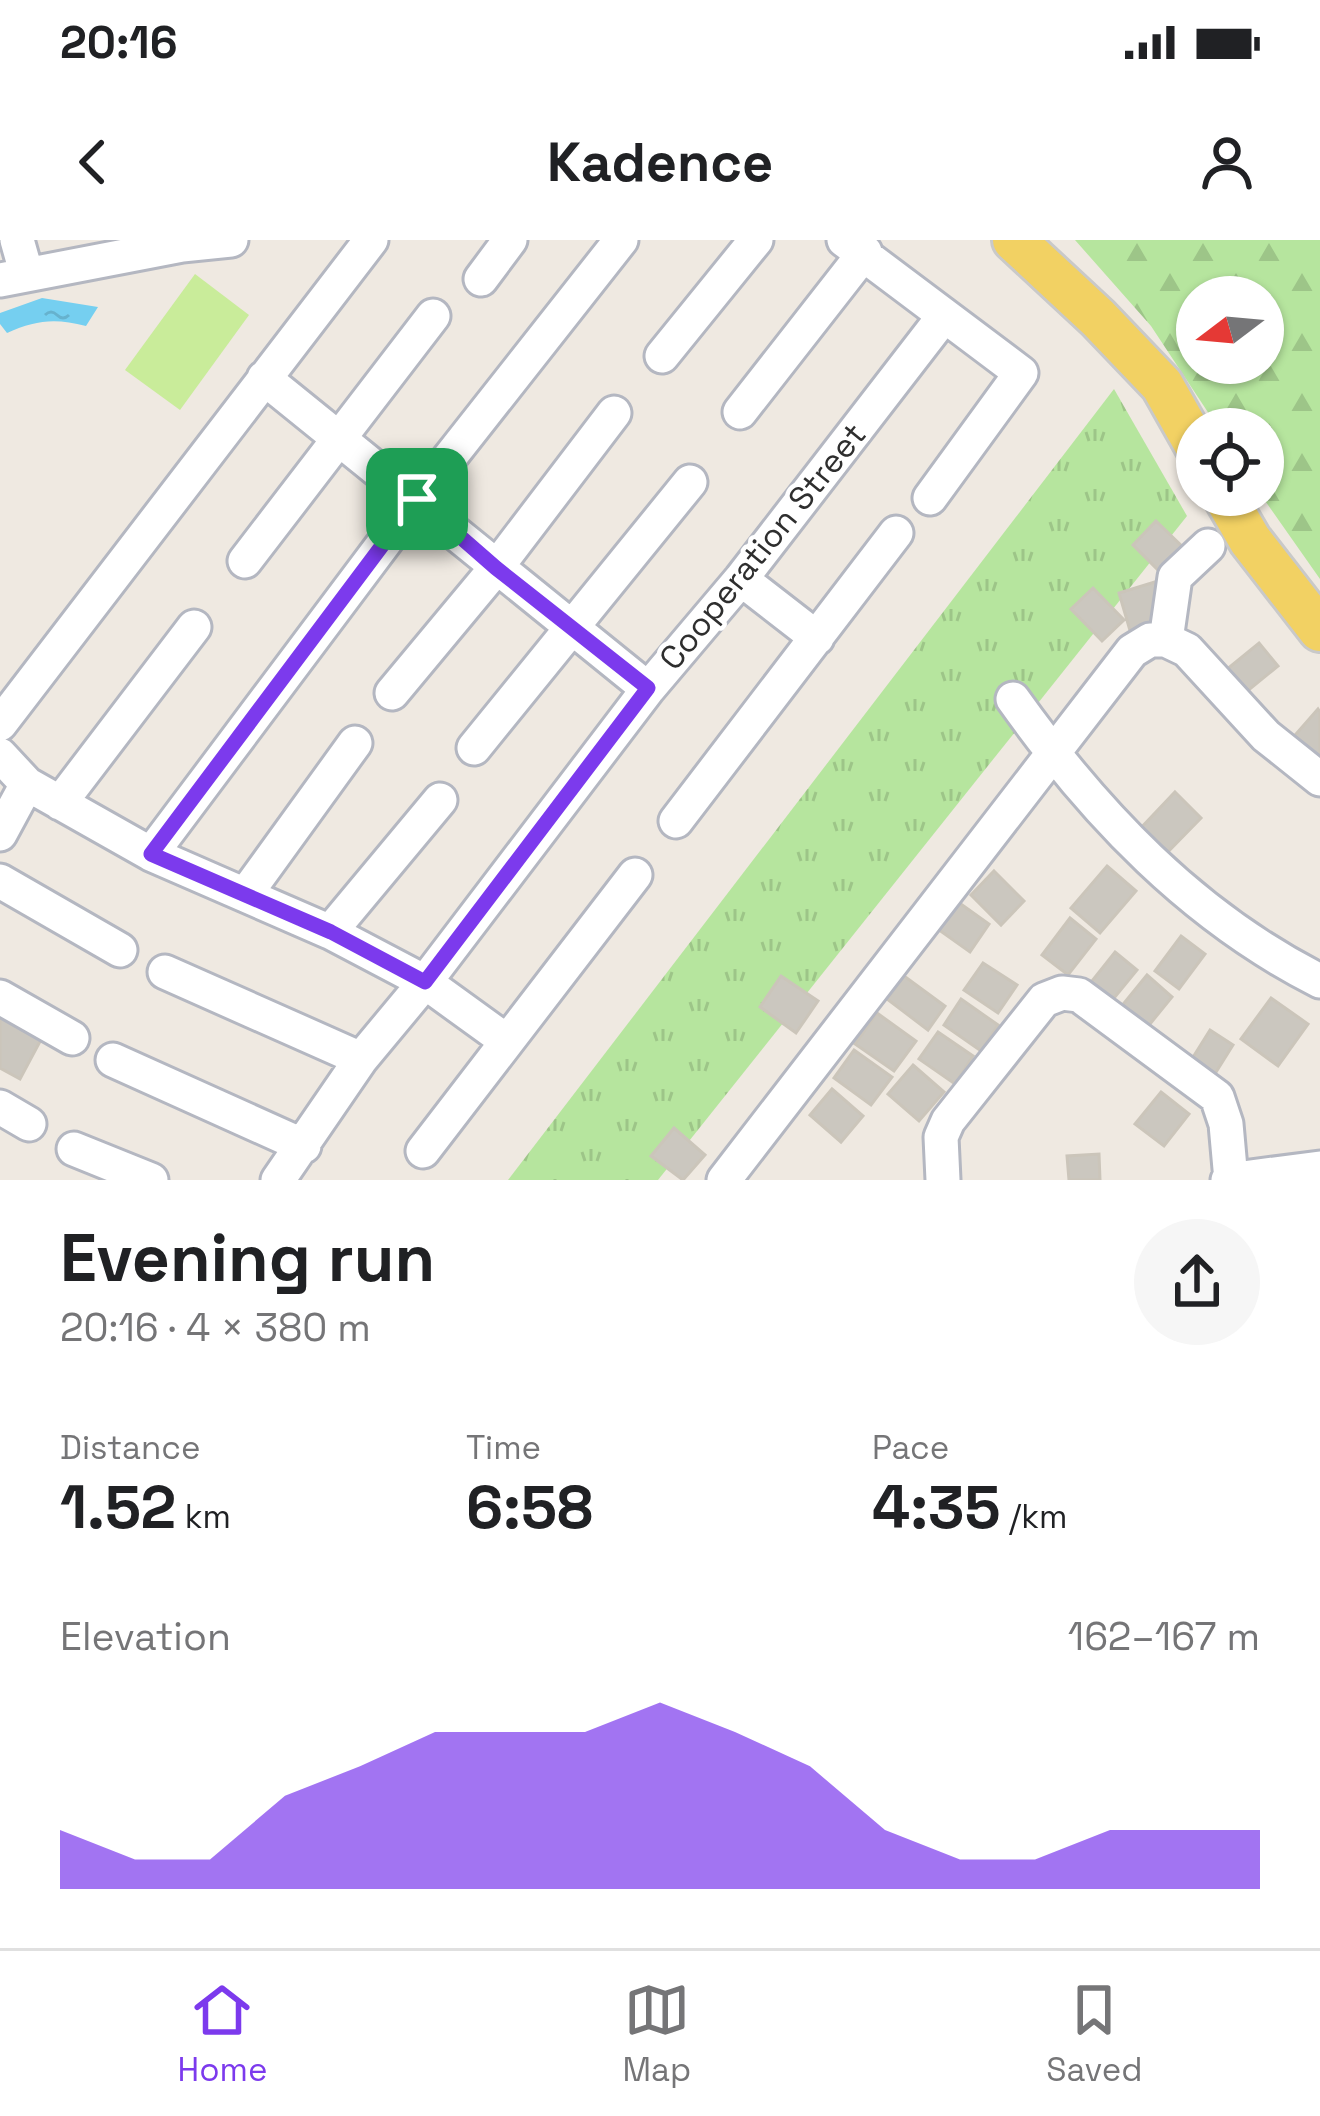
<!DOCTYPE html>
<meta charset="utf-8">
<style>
body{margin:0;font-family:"Space Grotesk",sans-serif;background:#f6f6f6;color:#202124;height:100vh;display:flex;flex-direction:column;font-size:45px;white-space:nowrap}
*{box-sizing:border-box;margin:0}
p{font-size:39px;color:#757577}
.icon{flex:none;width:66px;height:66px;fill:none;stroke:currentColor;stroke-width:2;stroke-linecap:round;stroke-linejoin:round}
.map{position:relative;height:940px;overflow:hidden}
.sheet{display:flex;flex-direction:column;background:#fff;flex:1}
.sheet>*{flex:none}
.needle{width:78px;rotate:254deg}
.controls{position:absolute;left:1176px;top:36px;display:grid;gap:24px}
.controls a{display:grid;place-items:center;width:108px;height:108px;border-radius:50%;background:#fff;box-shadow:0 3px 9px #0004;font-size:60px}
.pin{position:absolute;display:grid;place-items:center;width:102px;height:102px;color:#fff;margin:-51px;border-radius:24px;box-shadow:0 6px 18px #0006}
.round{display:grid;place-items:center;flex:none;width:126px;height:126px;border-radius:63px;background:#f6f6f6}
.overview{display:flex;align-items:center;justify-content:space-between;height:204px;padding:0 60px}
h1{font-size:66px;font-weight:600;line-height:90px}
.metrics{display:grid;grid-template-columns:repeat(3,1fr);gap:18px;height:204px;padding:12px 60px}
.metrics div{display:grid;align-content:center}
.metrics b{font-size:60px;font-weight:600}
.metrics small{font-size:33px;font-weight:400}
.metrics p{font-size:33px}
.chart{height:336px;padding:24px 60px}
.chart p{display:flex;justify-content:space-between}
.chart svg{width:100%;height:216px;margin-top:12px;fill:#7c3aed;opacity:.7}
.status{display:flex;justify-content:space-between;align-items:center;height:84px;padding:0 60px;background:#fff;direction:ltr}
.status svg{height:33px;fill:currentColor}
header{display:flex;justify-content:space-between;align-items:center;height:156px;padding:0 60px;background:#fff;font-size:54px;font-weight:600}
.dock{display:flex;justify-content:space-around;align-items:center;height:168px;border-top:3px solid #e0e0e0;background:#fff;font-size:33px;color:#757577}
.dock a{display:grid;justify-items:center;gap:6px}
.dock .current{color:#7c3aed}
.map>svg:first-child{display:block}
</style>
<div class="status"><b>20:16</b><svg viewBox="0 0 49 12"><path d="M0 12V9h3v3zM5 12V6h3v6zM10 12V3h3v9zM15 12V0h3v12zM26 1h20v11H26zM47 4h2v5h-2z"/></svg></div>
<header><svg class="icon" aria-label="back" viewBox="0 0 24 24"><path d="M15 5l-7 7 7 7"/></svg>Kadence<svg class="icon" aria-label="person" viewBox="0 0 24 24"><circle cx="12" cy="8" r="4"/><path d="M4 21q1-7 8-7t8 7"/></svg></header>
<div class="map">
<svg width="1320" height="940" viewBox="0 0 1320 940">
<defs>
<pattern id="grass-tufts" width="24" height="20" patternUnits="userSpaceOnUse" patternTransform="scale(3)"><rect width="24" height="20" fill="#b6e59e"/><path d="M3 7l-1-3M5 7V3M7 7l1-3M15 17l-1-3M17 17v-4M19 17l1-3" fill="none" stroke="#9dc588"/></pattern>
<pattern id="forest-firs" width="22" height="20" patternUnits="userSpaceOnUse" patternTransform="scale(3)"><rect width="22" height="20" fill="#b6e59e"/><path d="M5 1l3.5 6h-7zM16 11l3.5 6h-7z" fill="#9dc588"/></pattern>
<pattern id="water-ripples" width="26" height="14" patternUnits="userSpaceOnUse" patternTransform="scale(3)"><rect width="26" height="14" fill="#75cff0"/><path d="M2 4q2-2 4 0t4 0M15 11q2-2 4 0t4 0" fill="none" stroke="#66b2ce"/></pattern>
</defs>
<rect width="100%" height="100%" fill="#efe9e1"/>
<path fill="url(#grass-tufts)" d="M 1114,149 L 1187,276 L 658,940 L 508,940 Z"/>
<path fill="url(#forest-firs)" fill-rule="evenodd" d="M 1075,0 L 1320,0 L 1320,339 L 1261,255 L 1263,189 L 1219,189 L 1151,86 ZM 1197,57 L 1263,57 L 1263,123 L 1197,123 Z"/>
<path fill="#c9ec9a" d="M 195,34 L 249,75 L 180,170 L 125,130 Z"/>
<path fill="url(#water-ripples)" d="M 42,58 L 98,67 L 86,86 C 55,78 36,80 7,93 L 0,84 L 0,73 Z"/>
<path fill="#cbc7bf" stroke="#cbc5ba" stroke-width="3" d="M 1156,281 L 1187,311 L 1164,336 L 1133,305 Z
M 1155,342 L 1167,384 L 1131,394 L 1119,353 Z
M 1093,348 L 1124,380 L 1102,401 L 1071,369 Z
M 1259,403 L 1278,426 L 1245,453 L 1226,430 Z
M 1318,469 L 1320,472 L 1320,518 L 1289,502 Z
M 1175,552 L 1201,578 L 1164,616 L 1138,591 Z
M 1107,626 L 1136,651 L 1100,693 L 1071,668 Z
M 994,631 L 1024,661 L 1001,685 L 971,655 Z
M 958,662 L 989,684 L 970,712 L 939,690 Z
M 1070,678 L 1096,699 L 1068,735 L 1042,715 Z
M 1181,696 L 1205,714 L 1179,749 L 1155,731 Z
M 1115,712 L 1137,730 L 1110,763 L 1088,746 Z
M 983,723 L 1017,745 L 998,773 L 964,750 Z
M 1147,735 L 1172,757 L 1145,790 L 1120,768 Z
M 781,736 L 818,761 L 796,793 L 760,767 Z
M 904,736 L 945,766 L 928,790 L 887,759 Z
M 1271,758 L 1308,784 L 1278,826 L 1241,799 Z
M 961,759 L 998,785 L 981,811 L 944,785 Z
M 0,767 L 45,792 L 20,839 L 0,828 Z
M 877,773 L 916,801 L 894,831 L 855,804 Z
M 1210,790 L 1233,805 L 1213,837 L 1190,822 Z
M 938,792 L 973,816 L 955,844 L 919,819 Z
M 854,810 L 892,837 L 871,865 L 834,838 Z
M 913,825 L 944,852 L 919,881 L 888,854 Z
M 832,849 L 863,876 L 841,902 L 810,875 Z
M 1161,852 L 1189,874 L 1164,906 L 1135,884 Z
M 674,888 L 705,915 L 683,940 L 651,916 Z
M 1099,914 L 1100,940 L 1069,940 L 1067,916 Z"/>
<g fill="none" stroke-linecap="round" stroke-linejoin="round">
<defs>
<path id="minor" d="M 17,0 L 26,32
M 844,0 L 1021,133 L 930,258
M 481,39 L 510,0
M 0,40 L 182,5 L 231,0
M 662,116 L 756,0
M 264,138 L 648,449
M 740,172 L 865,12
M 245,321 L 433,76
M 741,339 L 817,398
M 1166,400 L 1175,337 L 1208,306
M 392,453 L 496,328 L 614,173
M 1013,459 C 1095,574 1193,677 1320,741
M 0,484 L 371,0
M 474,508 L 690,242
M 0,515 L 27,544 L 151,614 L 330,692 L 425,742 L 505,800
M 60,563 L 194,387
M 676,581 L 896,293
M 0,594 L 27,544
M 151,614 L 417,259 L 621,0
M 0,641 L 120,710
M 245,655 L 355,503
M 330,692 L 440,560
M 165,732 L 361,819
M 0,757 L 72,798
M 113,820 L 304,906
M 0,867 L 29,884
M 74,909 L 151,940
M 423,911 L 635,635
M 278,940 L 361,819 L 425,742 L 648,449 L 741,339 L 944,76
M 724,940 L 1132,411 L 1150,400 L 1166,400 L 1187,410 L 1266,496 L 1320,539
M 943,940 L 941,897 L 948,881 L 1044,760 L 1062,753 L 1079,755 L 1217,857 L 1226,884 L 1231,940
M 1228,940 L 1320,928"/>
<path id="major" d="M 1014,0 L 1098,78 L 1162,145 L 1197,207
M 1224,255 L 1250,300 L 1320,390"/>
</defs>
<use href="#minor" stroke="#b4b7c1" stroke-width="39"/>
<use href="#major" stroke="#c9c9c9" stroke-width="48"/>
<use href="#minor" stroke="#fff" stroke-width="33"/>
<use href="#major" stroke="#f2d163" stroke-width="42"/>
</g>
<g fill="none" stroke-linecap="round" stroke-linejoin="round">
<defs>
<path id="route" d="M 417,259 L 496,328 L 648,448 L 425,742 L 331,692 L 151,614 Z"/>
</defs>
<use href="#route" stroke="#fff" stroke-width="24"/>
<use href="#route" stroke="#7c3aed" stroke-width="15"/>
</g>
<g text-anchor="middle" stroke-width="9" stroke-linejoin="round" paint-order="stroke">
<g font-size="33" fill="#2e2e2e" stroke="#fff">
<text transform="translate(762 306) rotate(-51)" y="12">Cooperation Street</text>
</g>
</g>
</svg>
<div class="controls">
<a><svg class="needle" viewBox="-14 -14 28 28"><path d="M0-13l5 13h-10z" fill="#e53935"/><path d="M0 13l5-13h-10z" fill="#757577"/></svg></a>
<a><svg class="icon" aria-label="locate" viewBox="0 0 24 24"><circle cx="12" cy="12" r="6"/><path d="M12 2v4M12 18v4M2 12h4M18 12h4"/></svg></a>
</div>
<div class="pin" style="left:417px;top:259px;background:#1e9e55"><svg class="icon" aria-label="arrive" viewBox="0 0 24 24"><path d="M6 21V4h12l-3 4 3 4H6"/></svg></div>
</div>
<section class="sheet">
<div class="overview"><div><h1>Evening run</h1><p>20:16 · 4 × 380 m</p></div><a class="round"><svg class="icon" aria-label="share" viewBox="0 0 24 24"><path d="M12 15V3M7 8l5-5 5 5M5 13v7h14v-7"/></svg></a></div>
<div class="metrics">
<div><p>Distance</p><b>1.52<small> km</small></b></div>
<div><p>Time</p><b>6:58</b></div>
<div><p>Pace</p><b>4:35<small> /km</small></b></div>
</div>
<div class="chart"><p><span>Elevation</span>162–167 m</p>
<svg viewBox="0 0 160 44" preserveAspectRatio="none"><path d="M0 44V32L10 38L20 38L30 25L40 19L50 12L60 12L70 12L80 6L90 12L100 19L110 32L120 38L130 38L140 32L150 32L160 32V44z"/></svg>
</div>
</section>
<nav class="dock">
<a class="current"><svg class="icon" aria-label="home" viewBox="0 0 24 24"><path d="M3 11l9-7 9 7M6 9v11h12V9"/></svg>Home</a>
<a><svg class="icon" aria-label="map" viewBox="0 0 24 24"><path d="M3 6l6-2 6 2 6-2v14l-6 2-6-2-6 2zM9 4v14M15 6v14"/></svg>Map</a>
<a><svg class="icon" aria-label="saved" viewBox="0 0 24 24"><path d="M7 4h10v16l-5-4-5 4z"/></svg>Saved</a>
</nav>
